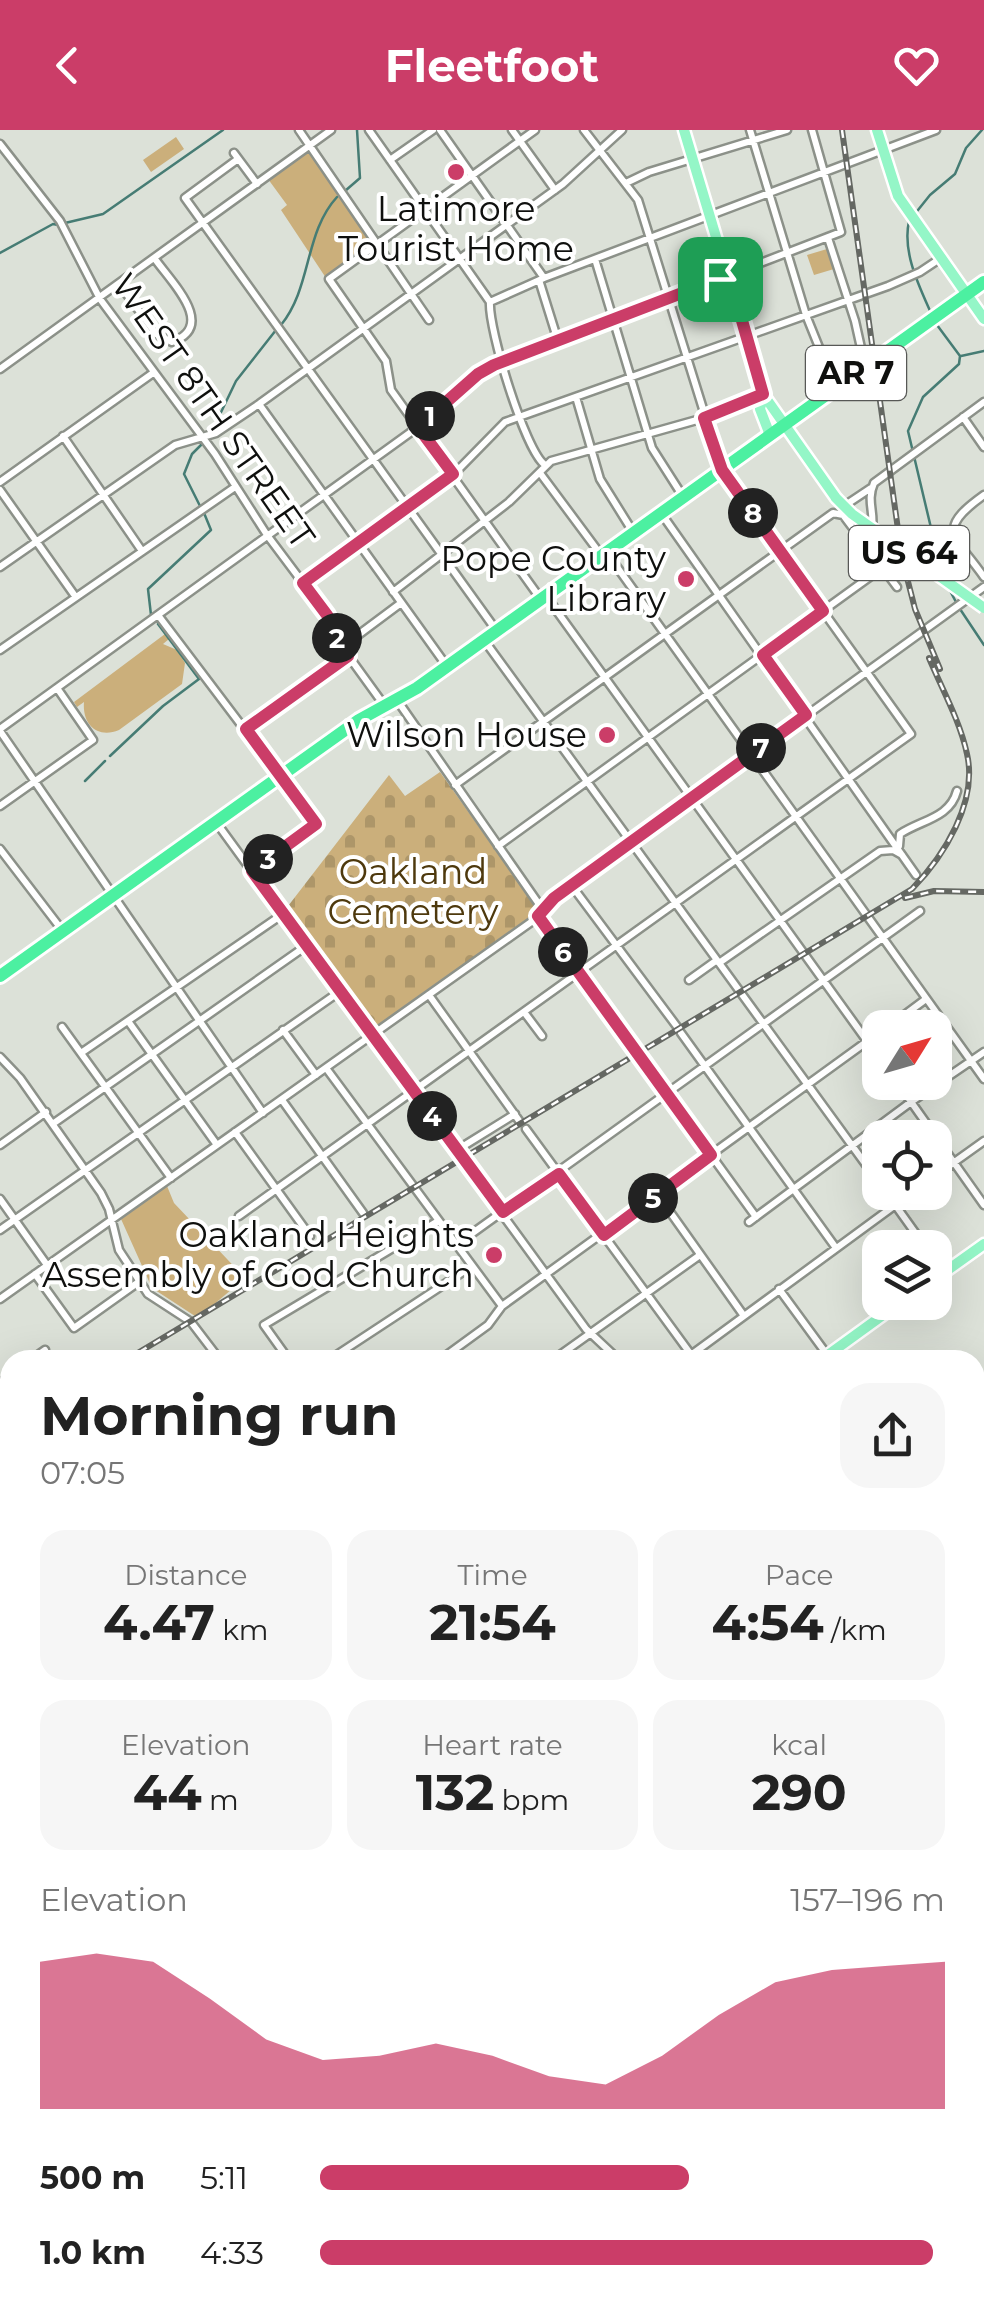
<!DOCTYPE html>
<meta charset="utf-8">
<style>
body{margin:0;font-family:Montserrat,sans-serif;background:#f6f6f6;color:#222;height:100vh;display:flex;flex-direction:column;font-size:38px;white-space:nowrap}
*{box-sizing:border-box;margin:0}
p{font-size:32px;color:#767676}
.icon{flex:none;width:55px;height:55px;fill:none;stroke:currentColor;stroke-width:2;stroke-linecap:round;stroke-linejoin:round}
.map{position:relative;flex:1;overflow:hidden}
.drawer{position:absolute;left:0px;top:1220px;width:985px;height:960px;display:flex;flex-direction:column;background:#fff;border-radius:30px 30px 0 0;box-shadow:0 10px 40px #0002}
.drawer>*{flex:none}
.needle{width:65px;rotate:53deg}
.controls{position:absolute;left:862px;top:880px;display:grid;gap:20px}
.controls a{display:grid;place-items:center;width:90px;height:90px;border-radius:20px;background:#fff;box-shadow:0 10px 40px #0002;font-size:50px}
.pin{position:absolute;display:grid;place-items:center;width:85px;height:85px;color:#fff;margin:-42px;border-radius:20px;box-shadow:0 5px 15px #0006}
.km{position:absolute;width:50px;height:50px;margin:-25px;border-radius:50%;background:#222;color:#fff;font-size:28px;line-height:50px;text-align:center}
.round{display:grid;place-items:center;flex:none;width:105px;height:105px;border-radius:30px;background:#f6f6f6}
.headline{display:flex;align-items:center;justify-content:space-between;height:170px;padding:0 40px}
h1{font-size:55px;font-weight:700;line-height:75px}
.figures{display:grid;grid-template-columns:repeat(3,1fr);gap:15px;height:170px;padding:10px 40px}
.figures div{display:grid;align-content:center;border-radius:25px;background:#f6f6f6;text-align:center}
.figures b{font-size:50px;font-weight:700}
.figures small{font-size:28px;font-weight:400}
.figures p{font-size:28px}
.chart{height:280px;padding:20px 40px}
.chart p{display:flex;justify-content:space-between}
.chart svg{width:100%;height:180px;margin-top:10px;fill:#cb3d68;opacity:.7}
ul{padding:0 40px;list-style:none;font-size:32px}
li{display:grid;grid-template-columns:160px 120px 1fr;align-items:center;height:75px}
li i{height:25px;border-radius:12px;background:#cb3d68}
header{display:flex;justify-content:space-between;align-items:center;height:130px;padding:0 40px;background:#cb3d68;color:#fff;font-size:45px;font-weight:700}
.map>svg:first-child{display:block}
</style>
<header><svg class="icon" aria-label="back" viewBox="0 0 24 24"><path d="M15 5l-7 7 7 7"/></svg>Fleetfoot<svg class="icon" aria-label="heart" viewBox="0 0 24 24"><path d="M12 20l-8-8c-3-5 5-10 8-4 3-6 11-1 8 4z"/></svg></header>
<div class="map">
<svg width="984" height="2180" viewBox="0 0 984 2180">
<defs>
<pattern id="cemetery-stones" width="16" height="16" patternUnits="userSpaceOnUse" patternTransform="scale(2.5)"><rect width="16" height="16" fill="#cbaf7b"/><path d="M2 7V4a2 2 0 0 1 4 0v3zM10 15v-3a2 2 0 0 1 4 0v3z" fill="#ad9669"/></pattern>
</defs>
<rect width="100%" height="100%" fill="#dce1d8"/>
<path fill="#cbaf7b" d="M 176,7 L 184,19 L 151,42 L 143,30 Z
M 310,21 L 373,113 L 326,148 L 281,80 L 287,75 L 268,49 Z
M 827,119 L 834,139 L 814,145 L 807,125 Z
M 165,504 L 169,509 L 163,514 L 177,520 L 185,533 L 182,554 L 119,600 C 98,609 82,595 84,572 L 77,577 L 74,572 Z
M 167,1056 L 174,1073 L 245,1148 L 198,1188 L 152,1158 L 121,1089 Z"/>
<path fill="url(#cemetery-stones)" d="M 440,642 L 536,777 L 536,783 L 373,902 L 332,853 L 285,780 L 389,645 L 405,666 Z
M 0,1740 L 10,1756 L 10,1817 L 0,1824 Z"/>
<g fill="none" stroke-linecap="round" stroke-linejoin="round">
<path stroke="#467c74" stroke-width="2.5" d="M 345,61 L 360,48 L 357,0
M 914,85 L 930,65 L 955,44 L 966,18 L 982,0
M 909,91 C 902,122 919,156 931,183
M 65,93 L 103,84 L 223,0
M 0,123 L 53,94 L 58,95
M 281,195 C 312,157 304,103 337,67
M 937,195 L 960,226 L 959,234 L 923,267 L 908,301 L 941,440
M 961,226 L 984,221
M 212,301 L 236,251 L 276,200
M 200,376 L 184,344 L 192,324 L 203,313
M 948,457 L 956,472
M 960,479 L 984,515
M 151,485 L 148,459 L 211,400 L 204,383
M 110,626 L 163,576 L 199,549 L 158,494
M 85,651 L 105,631"/>
<defs>
<path id="minor" d="M 299,0 L 429,190
M 369,0 L 490,172 C 488,198 525,321 545,335
M 440,0 L 544,148
M 512,0 L 555,60
M 535,0 L 329,149 L 386,231 L 391,260 L 540,468
M 750,0 L 806,185 L 835,257
M 0,14 L 60,91 L 100,169 L 215,324 L 267,405 L 327,485 L 342,517 L 384,575
M 234,23 L 257,54
M 238,29 L 185,68 L 496,500
M 390,30 L 433,0
M 626,53 L 649,42 L 787,0
M 828,108 L 855,191 L 865,236
M 595,129 L 652,318 L 682,365
M 539,150 L 558,211
M 120,155 L 156,204 L 172,212 C 217,196 172,153 155,129
M 490,172 L 544,148 L 936,0
M 0,239 L 331,0
M 576,267 L 600,349 L 633,402
M 259,274 L 446,535
M 963,287 L 984,317
M 63,306 L 142,421
M 540,343 L 601,425
M 0,352 L 153,243
M 0,360 L 75,466
M 984,365 C 935,400 954,405 984,447
M 844,376 L 871,358
M 661,383 L 916,745
M 866,415 C 881,387 864,376 874,353 L 984,272
M 607,423 L 984,949
M 0,437 L 175,315 L 216,303 L 259,274 L 563,54 L 622,0
M 303,453 L 453,345 L 505,292 L 888,156 L 920,142 L 941,128
M 393,462 L 509,372 L 551,331 L 704,288 L 763,264
M 546,466 L 880,929
M 158,485 L 316,694 L 252,741
M 484,510 L 880,1054
M 342,517 L 401,473
M 0,520 L 235,357
M 397,570 L 543,780
M 0,599 L 418,297 L 485,239 L 841,102 L 812,0
M 247,599 L 348,527
M 0,601 L 263,983
M 455,655 L 833,383 L 843,385 L 897,457
M 0,676 L 93,610 L 57,558
M 216,692 L 586,1199 L 619,1230
M 498,716 L 882,438
M 899,716 L 900,704 C 921,690 950,688 957,661
M 0,719 L 62,800
M 572,756 L 678,898
M 538,786 L 756,1087
M 719,833 L 880,721 L 893,720 L 902,725
M 689,850 L 717,830
M 429,865 L 520,992
M 524,882 L 542,906
M 128,891 L 217,1015
M 62,897 L 171,1048
M 887,898 L 926,869
M 283,900 L 316,945
M 681,903 L 836,1118
M 81,923 L 283,784
M 0,927 L 20,948 L 101,1063 L 109,1079 L 119,1120 L 148,1164 L 191,1192 L 220,1230
M 326,938 L 502,1176
M 897,952 L 984,1075
M 282,970 L 363,1083
M 54,993 L 306,816
M 526,999 L 695,1230
M 235,1002 L 310,1106
M 0,1015 L 46,982
M 457,1020 L 515,984
M 935,1046 L 984,1011
M 886,1062 L 926,1118
M 658,1065 L 744,1186
M 0,1069 L 47,1135
M 239,1086 L 911,604 L 722,340 L 638,70 L 584,0
M 749,1092 L 911,972 L 984,922
M 0,1100 L 339,862
M 456,1115 L 920,781
M 935,1130 L 944,1142
M 35,1144 L 74,1198 L 140,1151
M 779,1159 L 831,1230
M 0,1169 L 534,790 L 554,768 L 984,457
M 691,1225 L 913,1062
M 31,1230 L 45,1220
M 289,1230 L 264,1195 L 438,1091
M 329,1230 L 472,1136
M 440,1230 L 488,1195 L 502,1176 L 880,902
M 553,1230 L 700,1125
M 0,1253 L 10,1246
M 0,1369 L 10,1383
M 0,1416 L 10,1410
M 0,1480 L 10,1474
M 975,1492 L 984,1475
M 0,1544 L 10,1538
M 975,1545 L 984,1551
M 975,1601 L 984,1585
M 0,1607 L 10,1602
M 0,1642 L 10,1665
M 0,1709 L 10,1708
M 975,1882 L 984,1876
M 975,1958 L 984,1951
M 975,1982 L 984,1995
M 0,2042 L 10,2056
M 0,2095 L 10,2088
M 0,2132 L 10,2146
M 27,2170 L 34,2180
M 97,2170 L 104,2180
M 609,2170 L 616,2180
M 893,2170 L 900,2180
M 437,2180 L 451,2170
M 528,2180 L 542,2170"/>
<path id="major" d="M 684,0 L 763,264 L 836,368
M 877,0 L 898,66 L 984,189
M 763,265 L 760,279 L 770,305
M 935,1149 L 984,1114
M 821,1230 L 901,1172
M 0,1819 L 10,1812"/>
<path id="highway" d="M 0,846 L 359,590 L 417,558 L 984,152"/>
</defs>
<use href="#minor" stroke="#8c9189" stroke-width="11"/>
<use href="#major" stroke="#fff" stroke-width="15"/>
<use href="#highway" stroke="#fff" stroke-width="18"/>
<use href="#minor" stroke="#fff" stroke-width="6"/>
<use href="#major" stroke="#94f6c7" stroke-width="10"/>
<use href="#highway" stroke="#4cf0a1" stroke-width="12"/>
<defs>
<path id="rail" d="M 842,0 L 902,428 L 915,479 L 940,539
M 905,768 L 934,761 L 984,762
M 126,1230 L 912,759 C 944,726 978,672 967,624 C 960,591 942,559 929,528
M 0,1305 L 10,1298"/>
</defs>
<use href="#rail" stroke="#656863" stroke-width="6"/>
<use href="#rail" stroke="#fff" stroke-width="2.5" stroke-dasharray="8" stroke-linecap="butt"/>
<defs>
<path id="major-bridge" d="M 836,368 L 852,384 L 984,478"/>
</defs>
<use href="#major-bridge" stroke="#fff" stroke-width="15" stroke-linecap="butt"/>
<use href="#major-bridge" stroke="#94f6c7" stroke-width="10"/>
</g>
<g fill="none" stroke-linecap="round" stroke-linejoin="round">
<defs>
<path id="route" d="M 729,145 L 763,264 L 704,288 L 722,340 L 823,481 L 763,525 L 806,585 L 554,768 L 538,786 L 711,1025 L 604,1105 L 559,1044 L 503,1082 L 252,741 L 316,694 L 246,599 L 348,526 L 327,485 L 303,453 L 453,344 L 418,297 L 478,244 L 494,235 Z"/>
</defs>
<use href="#route" stroke="#fff" stroke-width="20"/>
<use href="#route" stroke="#cb3d68" stroke-width="12"/>
</g>
<g fill="#cb3d68" stroke="#fff" stroke-width="4">
<circle cx="456" cy="42" r="10"/>
<circle cx="686" cy="449" r="10"/>
<circle cx="607" cy="605" r="10"/>
<circle cx="494" cy="1125" r="10"/>
</g>
<g text-anchor="middle" stroke-width="8" stroke-linejoin="round" paint-order="stroke">
<g fill="#fff" stroke="#575856" stroke-width="2.5">
<rect x="806" y="216" width="100" height="54" rx="8"/>
<rect x="849" y="396" width="120" height="54" rx="8"/>
</g>
<g font-size="32" font-weight="bold" fill="#0f100e">
<text x="856" y="254">AR 7</text>
<text x="909" y="434">US 64</text>
</g>
<g font-size="35" fill="#0f100e" stroke="#fff" text-anchor="end">
<text x="456" y="91" text-anchor="middle">Latimore<tspan x="456" dy="40">Tourist Home</tspan></text>
<text x="666" y="441">Pope County<tspan x="666" dy="40">Library</tspan></text>
<text x="587" y="617">Wilson House</text>
<text x="474" y="1117">Oakland Heights<tspan x="474" dy="40">Assembly of God Church</tspan></text>
</g>
<g font-size="35" fill="#0f100e" stroke="#fff">
<text transform="translate(213 281) rotate(55)" y="12">WEST 8TH STREET</text>
</g>
<g font-size="35" fill="#4e390d" stroke="#fff">
<text x="413" y="754">Oakland<tspan x="413" dy="40">Cemetery</tspan></text>
</g>
</g>
</svg>
<div class="controls">
<a><svg class="needle" viewBox="-14 -14 28 28"><path d="M0-13l5 13h-10z" fill="#e53935"/><path d="M0 13l5-13h-10z" fill="#767676"/></svg></a>
<a><svg class="icon" aria-label="locate" viewBox="0 0 24 24"><circle cx="12" cy="12" r="6"/><path d="M12 2v4M12 18v4M2 12h4M18 12h4"/></svg></a>
<a><svg class="icon" aria-label="layers" viewBox="0 0 24 24"><path d="M12 4l9 5-9 5-9-5zM3 14l9 5 9-5"/></svg></a>
</div>
<div class="pin" style="left:720px;top:149px;background:#1e9e55"><svg class="icon" aria-label="arrive" viewBox="0 0 24 24"><path d="M6 21V4h12l-3 4 3 4H6"/></svg></div>
<b class="km" style="left:430px;top:286px">1</b>
<b class="km" style="left:337px;top:508px">2</b>
<b class="km" style="left:268px;top:729px">3</b>
<b class="km" style="left:432px;top:986px">4</b>
<b class="km" style="left:653px;top:1068px">5</b>
<b class="km" style="left:563px;top:822px">6</b>
<b class="km" style="left:761px;top:618px">7</b>
<b class="km" style="left:753px;top:383px">8</b>
<section class="drawer">
<div class="headline"><div><h1>Morning run</h1><p>07:05</p></div><a class="round"><svg class="icon" aria-label="share" viewBox="0 0 24 24"><path d="M12 15V3M7 8l5-5 5 5M5 13v7h14v-7"/></svg></a></div>
<div class="figures">
<div><p>Distance</p><b>4.47<small> km</small></b></div>
<div><p>Time</p><b>21:54</b></div>
<div><p>Pace</p><b>4:54<small> /km</small></b></div>
</div>
<div class="figures">
<div><p>Elevation</p><b>44<small> m</small></b></div>
<div><p>Heart rate</p><b>132<small> bpm</small></b></div>
<div><p>kcal</p><b>290</b></div>
</div>
<div class="chart"><p><span>Elevation</span>157–196 m</p>
<svg viewBox="0 0 160 44" preserveAspectRatio="none"><path d="M0 44V8L10 6L20 8L30 17L40 27L50 32L60 31L70 28L80 31L90 36L100 38L110 31L120 21L130 13L140 10L150 9L160 8V44z"/></svg>
</div>
<ul>
<li><b>500 m</b>5:11<i style="width:59%"></i></li>
<li><b>1.0 km</b>4:33<i style="width:98%"></i></li>
</ul>
</section>
</div>
